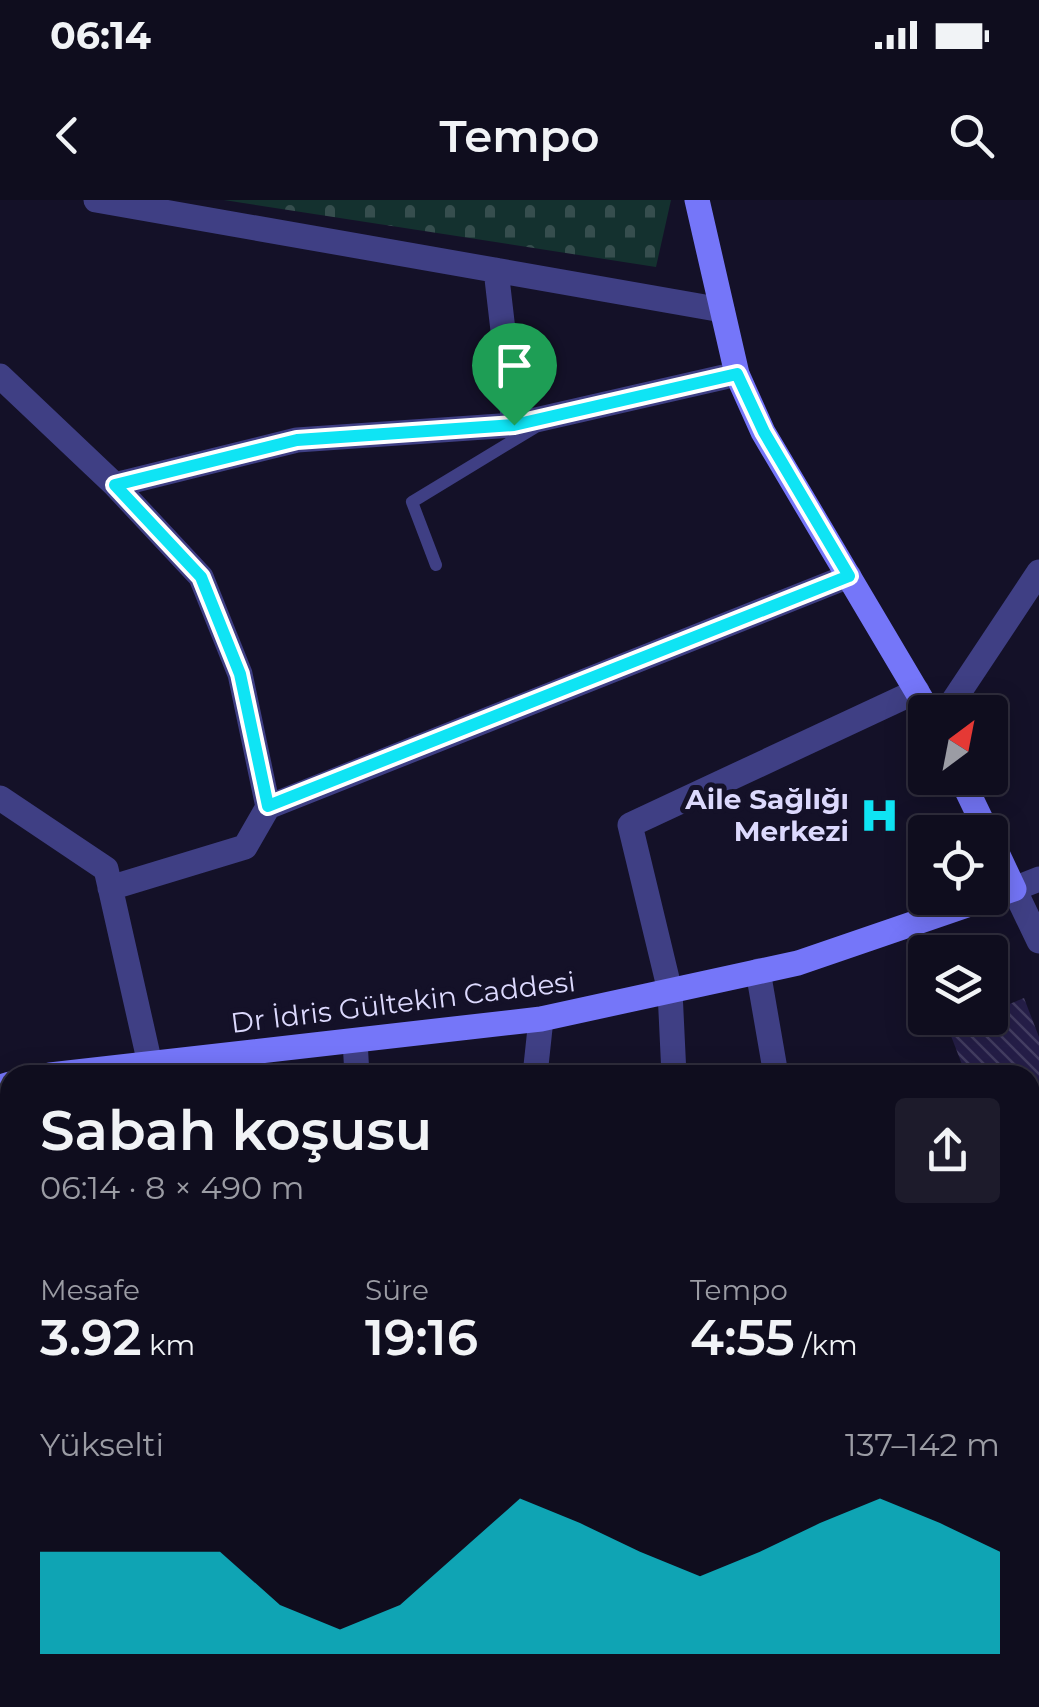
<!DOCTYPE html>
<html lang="tr">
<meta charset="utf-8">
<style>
body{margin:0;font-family:Montserrat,sans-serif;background:#1d1b2b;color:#f1f3f6;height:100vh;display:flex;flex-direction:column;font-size:38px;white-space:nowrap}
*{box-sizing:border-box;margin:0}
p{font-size:32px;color:#9b9ca4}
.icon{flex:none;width:55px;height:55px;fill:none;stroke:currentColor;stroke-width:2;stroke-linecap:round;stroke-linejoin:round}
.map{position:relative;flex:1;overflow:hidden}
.drawer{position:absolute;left:0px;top:865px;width:1040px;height:642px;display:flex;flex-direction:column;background:#0f0d1e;border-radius:30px 30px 0 0;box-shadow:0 5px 25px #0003,0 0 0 2px #2f2d3c}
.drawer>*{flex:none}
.needle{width:65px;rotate:32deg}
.tools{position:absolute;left:908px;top:495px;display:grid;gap:20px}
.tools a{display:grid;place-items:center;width:100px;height:100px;border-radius:10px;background:#0f0d1e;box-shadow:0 5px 25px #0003,0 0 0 2px #2f2d3c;font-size:50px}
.pin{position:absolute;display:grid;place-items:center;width:85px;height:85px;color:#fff;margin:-102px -42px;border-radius:50% 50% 50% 0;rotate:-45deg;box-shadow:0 0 10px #0007}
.pin .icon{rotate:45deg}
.round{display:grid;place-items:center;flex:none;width:105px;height:105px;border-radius:10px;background:#1d1b2b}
.head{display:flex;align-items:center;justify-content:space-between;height:170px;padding:0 40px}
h1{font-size:55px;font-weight:600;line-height:75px}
.stats{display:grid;grid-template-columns:repeat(3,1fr);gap:15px;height:170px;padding:10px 40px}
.stats div{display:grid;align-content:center}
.stats b{font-size:50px;font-weight:600}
.stats small{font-size:28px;font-weight:400}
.stats p{font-size:28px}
.chart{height:280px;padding:20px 40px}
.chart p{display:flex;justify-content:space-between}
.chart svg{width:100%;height:180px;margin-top:10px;fill:#0fe4f4;opacity:.7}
.status{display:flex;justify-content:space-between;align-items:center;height:70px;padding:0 50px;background:#0f0d1e;direction:ltr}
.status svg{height:28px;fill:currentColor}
header{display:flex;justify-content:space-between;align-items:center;height:130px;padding:0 40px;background:#0f0d1e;font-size:45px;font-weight:600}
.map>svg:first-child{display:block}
</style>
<div class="status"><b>06:14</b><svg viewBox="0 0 49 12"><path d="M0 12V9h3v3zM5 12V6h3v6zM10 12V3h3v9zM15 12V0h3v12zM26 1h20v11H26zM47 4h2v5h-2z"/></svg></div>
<header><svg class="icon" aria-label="back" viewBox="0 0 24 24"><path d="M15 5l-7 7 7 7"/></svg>Tempo<svg class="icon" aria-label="search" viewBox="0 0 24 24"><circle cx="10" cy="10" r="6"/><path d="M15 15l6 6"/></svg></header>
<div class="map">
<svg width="1039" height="1507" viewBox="0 0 1039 1507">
<defs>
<pattern id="cemetery-stones" width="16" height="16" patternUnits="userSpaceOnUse" patternTransform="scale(2.5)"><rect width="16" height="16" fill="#14312f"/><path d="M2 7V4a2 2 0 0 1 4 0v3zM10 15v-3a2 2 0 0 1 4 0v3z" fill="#364e4e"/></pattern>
<pattern id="building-back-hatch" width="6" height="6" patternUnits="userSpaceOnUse" patternTransform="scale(2.5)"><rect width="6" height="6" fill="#251e48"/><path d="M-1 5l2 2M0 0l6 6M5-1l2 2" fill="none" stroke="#443e63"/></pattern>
</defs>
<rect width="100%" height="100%" fill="#141128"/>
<path fill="url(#cemetery-stones)" d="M 224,0 L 671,0 L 656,67 Z"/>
<path fill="url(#building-back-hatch)" d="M 1024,798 L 1039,837 L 1039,904 L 1030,908 L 1030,875 L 966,875 L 948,828 L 975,818 L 990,818 L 990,812 Z"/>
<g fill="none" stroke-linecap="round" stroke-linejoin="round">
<path stroke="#3f3f84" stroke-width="12" d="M 436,365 L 412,302 L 534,228"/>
<path stroke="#3f3f84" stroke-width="25" d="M 96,0 L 722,110
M 496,70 L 514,225
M 0,176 L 115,285 L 201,377 L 240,474 L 268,607 L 849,376
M 115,285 L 297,240 L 514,225 L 737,174
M 946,512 L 1039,372
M 0,598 L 106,669 L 150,864
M 1039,679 L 1014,689 L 1039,741
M 110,688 L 245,647 L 268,607
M 758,771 L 776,875
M 355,841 L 357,875
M 535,875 L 541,819
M 674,875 L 670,791 L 630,625 L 917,491
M 1030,957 L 1039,953
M 0,1117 L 10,1116
M 0,1307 L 10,1305
M 1030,1329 L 1039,1333
M 102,1498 L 103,1507
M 288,1498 L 289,1507
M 548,1498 L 570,1507
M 451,1507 L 485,1498
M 830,1507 L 833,1498"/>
<path stroke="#7576f9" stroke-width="25" d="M 697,0 L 737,174 L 763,232 L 929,512
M 961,578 L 987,632
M 50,875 L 541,819 L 798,763 L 1014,689 L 990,638
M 0,887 L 10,884"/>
</g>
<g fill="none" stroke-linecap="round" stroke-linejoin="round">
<defs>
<path id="route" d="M 737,174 L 764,232 L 849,376 L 268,606 L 240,474 L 201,377 L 115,285 L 297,240 L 514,225 Z"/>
</defs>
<use href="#route" stroke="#fff" stroke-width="20"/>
<use href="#route" stroke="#0fe4f4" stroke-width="12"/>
</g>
<defs>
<symbol id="hospital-bare" viewBox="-9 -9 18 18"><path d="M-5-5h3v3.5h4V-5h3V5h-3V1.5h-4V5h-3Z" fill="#0fe4f4" stroke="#141128" stroke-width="2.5" paint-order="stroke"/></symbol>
</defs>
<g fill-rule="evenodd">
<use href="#hospital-bare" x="852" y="588" width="55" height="55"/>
</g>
<g text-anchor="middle" stroke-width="10" stroke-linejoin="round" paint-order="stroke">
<g font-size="28" font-weight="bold" fill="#dcd9fd" stroke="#141128" text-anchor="end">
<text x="849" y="609">Aile Sağlığı<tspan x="849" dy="32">Merkezi</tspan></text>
</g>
<g font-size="28" fill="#dcd9fd" stroke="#141128">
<text transform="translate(403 802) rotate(-7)" y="10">Dr İdris Gültekin Caddesi</text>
</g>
</g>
</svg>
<div class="tools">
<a><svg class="needle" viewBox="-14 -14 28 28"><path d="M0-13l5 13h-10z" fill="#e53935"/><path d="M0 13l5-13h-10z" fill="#9b9ca4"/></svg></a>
<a><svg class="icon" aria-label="locate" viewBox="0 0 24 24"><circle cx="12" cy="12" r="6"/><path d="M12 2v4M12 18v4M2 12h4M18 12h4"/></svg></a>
<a><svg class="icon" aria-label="layers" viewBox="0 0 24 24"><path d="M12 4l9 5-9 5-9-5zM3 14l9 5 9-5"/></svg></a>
</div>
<div class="pin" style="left:514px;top:225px;background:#1e9e55"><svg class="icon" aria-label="arrive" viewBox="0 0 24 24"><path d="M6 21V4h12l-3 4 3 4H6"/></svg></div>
<section class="drawer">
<div class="head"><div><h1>Sabah koşusu</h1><p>06:14 · 8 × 490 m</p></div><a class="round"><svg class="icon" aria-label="share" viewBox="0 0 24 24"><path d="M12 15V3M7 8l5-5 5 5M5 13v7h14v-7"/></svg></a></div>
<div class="stats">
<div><p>Mesafe</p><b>3.92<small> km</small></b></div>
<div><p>Süre</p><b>19:16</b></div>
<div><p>Tempo</p><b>4:55<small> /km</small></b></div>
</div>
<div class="chart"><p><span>Yükselti</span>137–142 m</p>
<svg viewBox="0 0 160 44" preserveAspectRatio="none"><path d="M0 44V19L10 19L20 19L30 19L40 32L50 38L60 32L70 19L80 6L90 12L100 19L110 25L120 19L130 12L140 6L150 12L160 19V44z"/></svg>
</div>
</section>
</div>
